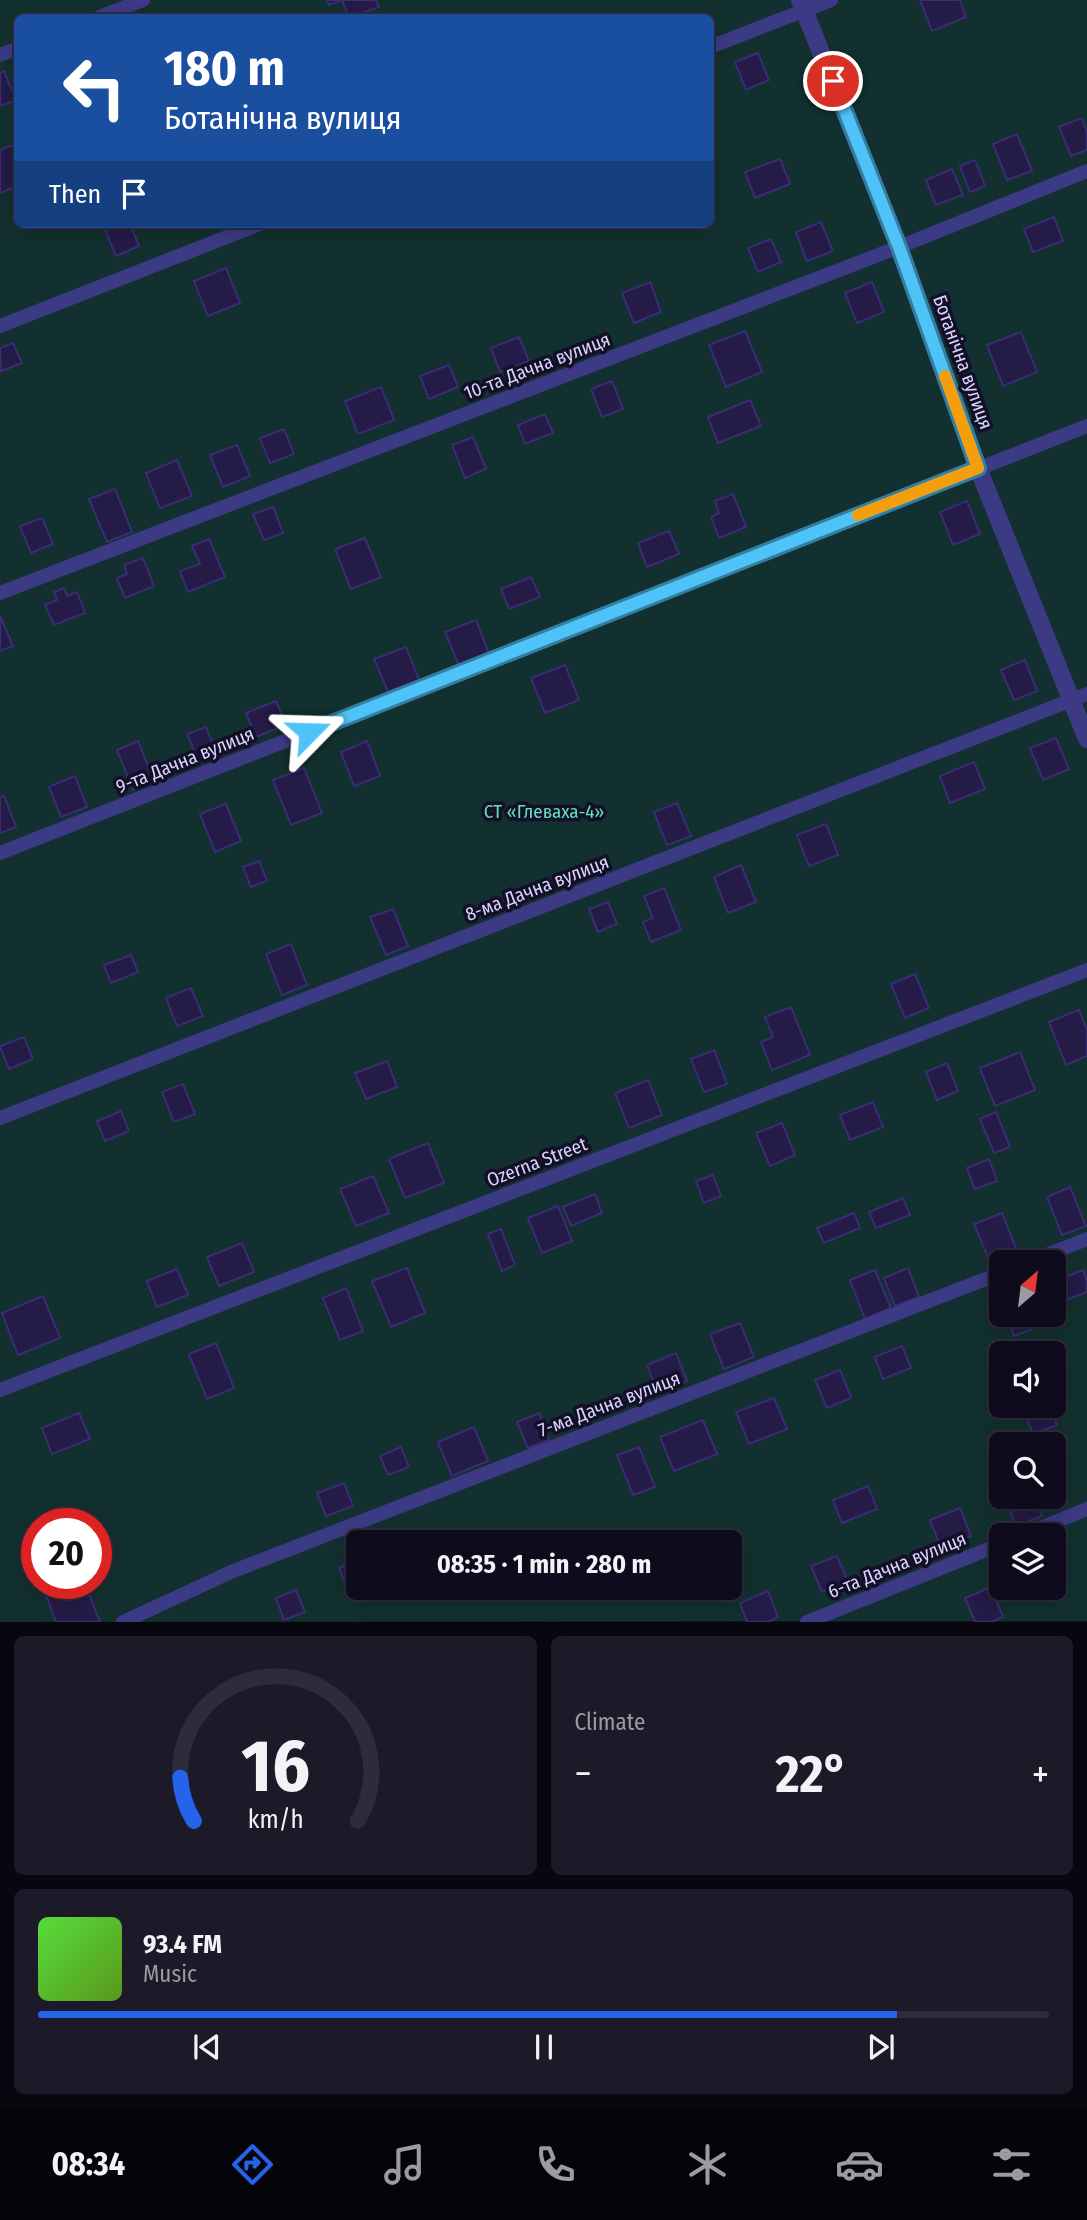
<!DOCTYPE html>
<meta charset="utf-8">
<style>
body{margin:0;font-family:"Fira Sans Condensed",sans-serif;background:#1c1929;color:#f1f3f6;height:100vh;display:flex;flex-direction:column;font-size:26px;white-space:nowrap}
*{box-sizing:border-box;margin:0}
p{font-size:23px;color:#9b9ba3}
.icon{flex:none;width:38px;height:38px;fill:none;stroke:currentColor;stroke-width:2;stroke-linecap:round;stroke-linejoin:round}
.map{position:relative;height:1622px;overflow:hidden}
.sheet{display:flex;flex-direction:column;gap:14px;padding:14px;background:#08060f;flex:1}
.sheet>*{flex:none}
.banner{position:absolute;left:14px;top:14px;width:700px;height:214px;border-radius:10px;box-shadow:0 4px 18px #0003,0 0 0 2px #2e2b3b;background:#1a4fa0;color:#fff;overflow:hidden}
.needle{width:46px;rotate:28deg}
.fabs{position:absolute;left:989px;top:1250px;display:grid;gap:14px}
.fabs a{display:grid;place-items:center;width:77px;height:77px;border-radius:10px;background:#0e0b1c;box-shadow:0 4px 18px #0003,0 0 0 2px #2e2b3b;font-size:35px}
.speed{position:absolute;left:21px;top:1508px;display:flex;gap:14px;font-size:35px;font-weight:700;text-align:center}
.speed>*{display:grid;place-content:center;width:91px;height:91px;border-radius:50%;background:#0e0b1c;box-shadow:0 4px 18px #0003,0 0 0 2px #2e2b3b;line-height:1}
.speed .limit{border:10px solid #d22;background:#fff;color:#111}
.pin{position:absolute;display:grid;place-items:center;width:60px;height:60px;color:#fff;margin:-30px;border:4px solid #fff;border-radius:50%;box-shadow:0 2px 7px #0007}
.me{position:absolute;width:77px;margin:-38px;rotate:68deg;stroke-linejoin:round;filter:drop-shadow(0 0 5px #0008)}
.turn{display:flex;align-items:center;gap:24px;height:147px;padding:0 35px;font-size:32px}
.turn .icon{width:91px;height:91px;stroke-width:2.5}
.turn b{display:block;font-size:49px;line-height:60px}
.then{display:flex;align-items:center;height:66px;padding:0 35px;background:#0003;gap:14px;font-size:26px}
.big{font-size:52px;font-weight:700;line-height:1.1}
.sheet .widget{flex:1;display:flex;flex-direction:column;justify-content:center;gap:10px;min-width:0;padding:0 24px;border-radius:10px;background:#1c1929}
.sheet .dial{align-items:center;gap:0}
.dial svg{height:182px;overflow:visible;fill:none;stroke:#2e2b3b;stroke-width:7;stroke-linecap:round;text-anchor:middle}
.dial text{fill:#f1f3f6;stroke:none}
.song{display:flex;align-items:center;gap:21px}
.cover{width:84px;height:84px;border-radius:10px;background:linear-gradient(135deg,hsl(110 70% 55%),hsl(90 70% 35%))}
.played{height:7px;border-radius:4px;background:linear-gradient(90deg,#2563eb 85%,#2e2b3b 85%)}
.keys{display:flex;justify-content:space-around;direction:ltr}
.heat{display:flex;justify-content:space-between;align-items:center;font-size:38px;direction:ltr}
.sheet .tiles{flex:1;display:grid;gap:14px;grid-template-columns:1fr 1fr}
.widget:last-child{grid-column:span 2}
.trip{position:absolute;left:346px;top:1530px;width:396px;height:70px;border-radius:10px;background:#0e0b1c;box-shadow:0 4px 18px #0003,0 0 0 2px #2e2b3b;font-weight:700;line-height:70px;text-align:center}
.menu{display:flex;height:112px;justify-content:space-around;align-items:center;background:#06040b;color:#9b9ba3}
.menu .icon{width:49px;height:49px}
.menu .selected{color:#2563eb}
.menu b{font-size:32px;color:#f1f3f6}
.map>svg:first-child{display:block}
</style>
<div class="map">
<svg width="1087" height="1622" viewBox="0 0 1087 1622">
<rect width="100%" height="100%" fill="#130f26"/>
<path fill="#12302f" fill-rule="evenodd" d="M 0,0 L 1087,0 L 1087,1621 L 0,1622 ZM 18,18 L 710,18 L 710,224 L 18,224 ZM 1001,1262 L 1054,1262 L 1054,1314 L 1001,1314 ZM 1001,1353 L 1054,1353 L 1054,1405 L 1001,1405 ZM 1001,1444 L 1054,1444 L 1054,1496 L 1001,1496 ZM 37,1524 L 96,1524 L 96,1584 L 37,1584 ZM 1001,1535 L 1054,1535 L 1054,1587 L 1001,1587 ZM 359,1542 L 730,1542 L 730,1587 L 359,1587 Z"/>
<path fill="#241b47" stroke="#3b2d73" stroke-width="2" d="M 327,0 L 376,0 L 379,7 L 349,18 L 342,0 L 329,5 Z
M 920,0 L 960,0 L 966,17 L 932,31 Z
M 758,53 L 769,80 L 746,90 L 735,62 Z
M 4,71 L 16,100 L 0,106 L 0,73 Z
M 1082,118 L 1087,132 L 1087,150 L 1071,156 L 1059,127 Z
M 1017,134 L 1032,171 L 1007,180 L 993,144 Z
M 12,145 L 18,158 L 18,186 L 0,193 L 0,150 Z
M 780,159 L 790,184 L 755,198 L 745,172 Z
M 975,160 L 985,186 L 970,192 L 960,166 Z
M 952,169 L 963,195 L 936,205 L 926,180 Z
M 1054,217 L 1063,241 L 1033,252 L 1024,229 Z
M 821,222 L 833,251 L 807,261 L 796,232 Z
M 107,224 L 130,224 L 139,246 L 116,256 L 103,225 Z
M 771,239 L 781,262 L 758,272 L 748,248 Z
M 226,268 L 240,303 L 208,316 L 194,281 Z
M 650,282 L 661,312 L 634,323 L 622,293 Z
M 872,282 L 884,312 L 857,323 L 845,293 Z
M 745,331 L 762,372 L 726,387 L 709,345 Z
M 1021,332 L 1037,372 L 1003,386 L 987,345 Z
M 519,337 L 529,361 L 500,372 L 491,348 Z
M 13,343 L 22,363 L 1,371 L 0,348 Z
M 449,365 L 458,387 L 429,399 L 420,376 Z
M 612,381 L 623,409 L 602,417 L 591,389 Z
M 381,387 L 394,420 L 358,434 L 345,401 Z
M 750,400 L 761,426 L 718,443 L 708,417 Z
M 545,414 L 553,433 L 525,444 L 518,425 Z
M 284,429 L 294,454 L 270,463 L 260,438 Z
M 473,437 L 486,469 L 465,478 L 452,445 Z
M 237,445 L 250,476 L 223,487 L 210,455 Z
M 177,460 L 192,496 L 160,508 L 146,473 Z
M 115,489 L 132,532 L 107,542 L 89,499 Z
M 733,494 L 746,527 L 719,538 L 711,517 L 719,513 L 715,501 Z
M 967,501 L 980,534 L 953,545 L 940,512 Z
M 273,507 L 283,533 L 264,540 L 253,514 Z
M 42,518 L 53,544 L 31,553 L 20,526 Z
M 669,531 L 679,554 L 647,567 L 638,543 Z
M 365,538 L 381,577 L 351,589 L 335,549 Z
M 209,539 L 225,577 L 188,592 L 180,571 L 200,564 L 192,546 Z
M 143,558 L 154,586 L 125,598 L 117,578 L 127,574 L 124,565 Z
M 531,577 L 540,597 L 509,609 L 501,589 Z
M 64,588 L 67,596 L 77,592 L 85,613 L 54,625 L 45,605 L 57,600 L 54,592 Z
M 0,616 L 13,646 L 0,651 Z
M 476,620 L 489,654 L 459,666 L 445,632 Z
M 406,647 L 419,680 L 388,692 L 374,659 Z
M 1025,660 L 1037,691 L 1014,700 L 1001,670 Z
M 565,665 L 579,700 L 545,713 L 531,678 Z
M 276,701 L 286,725 L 256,737 L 246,713 Z
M 206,727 L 217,755 L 199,762 L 187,734 Z
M 1056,738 L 1069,769 L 1043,780 L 1030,748 Z
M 138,741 L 154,782 L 133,790 L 117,750 Z
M 367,741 L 380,776 L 354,786 L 341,752 Z
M 974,762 L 985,789 L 950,803 L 940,776 Z
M 304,768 L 322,813 L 291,825 L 273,780 Z
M 75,776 L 87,807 L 61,817 L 49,787 Z
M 4,796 L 16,827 L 0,833 L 0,797 Z
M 677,803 L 691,836 L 667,845 L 654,812 Z
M 226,804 L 241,841 L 215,852 L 200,814 Z
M 826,824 L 838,855 L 809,866 L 797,835 Z
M 259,861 L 267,881 L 251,887 L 243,867 Z
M 741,865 L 756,902 L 728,913 L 714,877 Z
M 664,888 L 681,930 L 651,942 L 643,922 L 653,918 L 644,896 Z
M 608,902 L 617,924 L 598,932 L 589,909 Z
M 393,909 L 408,946 L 386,955 L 370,917 Z
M 291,944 L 307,985 L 282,995 L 266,954 Z
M 131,955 L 138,972 L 111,983 L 104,965 Z
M 915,974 L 929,1008 L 905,1018 L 891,984 Z
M 191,988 L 203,1016 L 177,1026 L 166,998 Z
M 791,1007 L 810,1055 L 772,1070 L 761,1042 L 773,1037 L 765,1017 Z
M 1079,1010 L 1087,1030 L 1087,1056 L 1066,1065 L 1049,1022 Z
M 24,1037 L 33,1059 L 9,1069 L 0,1046 Z
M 714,1050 L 727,1084 L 704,1092 L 691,1059 Z
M 1020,1052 L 1035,1090 L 995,1106 L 980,1068 Z
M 387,1061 L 397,1087 L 366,1099 L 355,1073 Z
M 947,1063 L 958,1091 L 937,1100 L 926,1072 Z
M 648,1080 L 662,1115 L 629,1128 L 615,1093 Z
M 183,1084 L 195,1114 L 174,1122 L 162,1092 Z
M 873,1102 L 883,1127 L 850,1140 L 840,1115 Z
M 121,1111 L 129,1131 L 105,1141 L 97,1121 Z
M 996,1112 L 1010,1147 L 994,1153 L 980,1119 Z
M 782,1123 L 795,1155 L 770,1166 L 756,1133 Z
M 428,1143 L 444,1183 L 405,1198 L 389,1159 Z
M 989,1159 L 997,1181 L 975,1189 L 967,1168 Z
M 713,1175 L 721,1196 L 704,1203 L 696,1181 Z
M 373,1176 L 389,1213 L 356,1226 L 340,1189 Z
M 1070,1187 L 1086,1226 L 1062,1235 L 1047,1197 Z
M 595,1194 L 602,1213 L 571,1226 L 563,1207 Z
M 903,1198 L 910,1215 L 876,1228 L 869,1212 Z
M 558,1206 L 572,1241 L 542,1253 L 528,1218 Z
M 854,1213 L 860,1228 L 824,1243 L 817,1228 Z
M 1002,1213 L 1019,1256 L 992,1267 L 974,1224 Z
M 501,1229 L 515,1265 L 502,1271 L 488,1234 Z
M 242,1243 L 254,1272 L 219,1286 L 207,1257 Z
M 407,1268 L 425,1313 L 391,1327 L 372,1281 Z
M 908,1268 L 919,1297 L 895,1306 L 884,1278 Z
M 177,1269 L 188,1295 L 157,1307 L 147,1281 Z
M 875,1270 L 891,1308 L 865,1319 L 850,1280 Z
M 1083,1270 L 1087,1280 L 1087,1292 L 1058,1303 L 1054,1293 L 1054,1281 Z
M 346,1288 L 363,1331 L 340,1340 L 323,1298 Z
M 43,1296 L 60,1338 L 18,1355 L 2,1313 Z
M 1006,1314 L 1037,1314 L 1042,1325 L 1014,1336 Z
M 740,1323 L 754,1357 L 724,1369 L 710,1334 Z
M 216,1343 L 234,1388 L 207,1399 L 189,1354 Z
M 902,1346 L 911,1368 L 883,1379 L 875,1357 Z
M 676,1353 L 687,1381 L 658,1393 L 647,1365 Z
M 840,1370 L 851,1398 L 827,1408 L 815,1380 Z
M 774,1398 L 787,1429 L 749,1444 L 736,1412 Z
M 1051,1409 L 1057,1425 L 1033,1434 L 1027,1418 Z
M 79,1413 L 90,1439 L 52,1454 L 42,1428 Z
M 539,1413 L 549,1440 L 528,1448 L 517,1422 Z
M 703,1420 L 717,1454 L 674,1471 L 660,1437 Z
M 474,1427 L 488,1461 L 452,1476 L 438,1442 Z
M 401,1447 L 409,1467 L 388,1475 L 380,1456 Z
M 639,1447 L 655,1487 L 633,1495 L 617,1455 Z
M 344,1483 L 353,1506 L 326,1516 L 317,1493 Z
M 868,1486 L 877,1509 L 842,1523 L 833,1500 Z
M 1005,1496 L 1034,1496 L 1042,1516 L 1016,1526 Z
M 960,1508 L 971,1536 L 941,1548 L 930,1520 Z
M 1054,1552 L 1067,1581 L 1054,1587 Z
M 837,1556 L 848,1582 L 822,1592 L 811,1566 Z
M 357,1560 L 359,1587 L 368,1587 L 370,1593 L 352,1601 L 339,1568 Z
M 73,1584 L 85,1584 L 100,1622 L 56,1622 L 46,1595 Z
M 991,1587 L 1003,1617 L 992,1622 L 975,1622 L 965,1598 Z
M 296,1590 L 305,1612 L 284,1620 L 276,1598 Z
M 768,1591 L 778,1617 L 768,1622 L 747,1622 L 740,1603 Z"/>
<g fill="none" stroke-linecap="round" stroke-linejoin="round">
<path stroke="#3d3a85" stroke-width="14" d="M 97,18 L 143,0
M 710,47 L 831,0
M 0,55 L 18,48
M 0,326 L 260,224
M 0,593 L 899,247 L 1087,171
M 0,853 L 1087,426
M 0,1118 L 1087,694
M 1029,1262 L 1087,1239
M 0,1390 L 1087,970
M 1023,1535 L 1087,1509
M 123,1622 L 231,1572 L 1001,1273
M 807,1622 L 1001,1544"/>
<path stroke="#3d3a85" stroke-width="18" d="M 800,0 L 899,247 L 978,468 L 1087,739"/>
</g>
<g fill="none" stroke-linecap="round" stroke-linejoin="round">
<g stroke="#337fa1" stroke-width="18">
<path id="route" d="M 309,732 L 978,468 L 899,247 L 833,81"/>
</g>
<use href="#route" stroke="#4fc3f7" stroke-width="12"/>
<path stroke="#f59e0b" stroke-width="12" d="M 858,515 L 978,468 L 945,376"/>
</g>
<g text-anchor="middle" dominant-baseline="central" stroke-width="7" stroke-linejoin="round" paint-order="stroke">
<g font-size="19" fill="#d9d4ff" stroke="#130f26">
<text transform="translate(963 362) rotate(70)">Ботанічна вулиця</text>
<text transform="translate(537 366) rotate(-21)">10-та Дачна вулиця</text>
<text transform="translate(185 760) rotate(-22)">9-та Дачна вулиця</text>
<text transform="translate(537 888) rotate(-21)">8-ма Дачна вулиця</text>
<text transform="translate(537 1162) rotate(-21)">Ozerna Street</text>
<text transform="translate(609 1404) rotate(-21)">7-ма Дачна вулиця</text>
<text transform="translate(897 1565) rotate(-22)">6-та Дачна вулиця</text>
</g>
<g font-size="19" fill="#5fe0c0" stroke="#130f26">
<text x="544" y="811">СТ «Глеваха-4»</text>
</g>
</g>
</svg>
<div class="fabs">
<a><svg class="needle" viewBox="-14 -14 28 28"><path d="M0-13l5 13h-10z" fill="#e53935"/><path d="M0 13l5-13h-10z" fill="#9b9ba3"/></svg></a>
<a><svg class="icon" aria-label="sound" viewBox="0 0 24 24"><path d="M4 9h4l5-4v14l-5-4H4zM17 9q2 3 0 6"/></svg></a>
<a><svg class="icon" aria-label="search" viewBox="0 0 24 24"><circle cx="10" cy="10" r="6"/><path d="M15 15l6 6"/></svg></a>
<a><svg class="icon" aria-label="layers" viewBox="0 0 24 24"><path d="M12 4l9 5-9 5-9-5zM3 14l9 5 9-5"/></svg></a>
</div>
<div class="speed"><div class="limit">20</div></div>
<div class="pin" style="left:833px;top:81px;background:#d93025"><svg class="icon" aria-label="arrive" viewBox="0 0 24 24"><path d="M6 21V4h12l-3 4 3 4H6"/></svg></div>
<svg class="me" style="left:309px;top:732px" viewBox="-20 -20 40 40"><path d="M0-17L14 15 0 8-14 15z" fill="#4fc3f7" stroke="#fff" stroke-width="4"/></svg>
<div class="trip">08:35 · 1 min · 280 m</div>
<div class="banner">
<div class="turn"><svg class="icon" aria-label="left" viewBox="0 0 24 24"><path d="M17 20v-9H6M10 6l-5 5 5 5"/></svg><div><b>180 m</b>Ботанічна вулиця</div></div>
<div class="then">Then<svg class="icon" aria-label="arrive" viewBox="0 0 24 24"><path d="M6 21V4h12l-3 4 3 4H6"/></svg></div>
</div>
</div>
<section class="sheet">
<div class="tiles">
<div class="widget dial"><svg viewBox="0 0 100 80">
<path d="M14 69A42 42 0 1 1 86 69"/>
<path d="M14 69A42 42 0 0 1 8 50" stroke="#2563eb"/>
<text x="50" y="56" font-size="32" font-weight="700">16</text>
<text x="50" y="72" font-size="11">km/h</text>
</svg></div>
<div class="widget"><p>Climate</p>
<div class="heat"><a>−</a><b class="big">22°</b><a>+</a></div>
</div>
<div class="widget">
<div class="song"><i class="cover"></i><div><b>93.4 FM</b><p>Music</p></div></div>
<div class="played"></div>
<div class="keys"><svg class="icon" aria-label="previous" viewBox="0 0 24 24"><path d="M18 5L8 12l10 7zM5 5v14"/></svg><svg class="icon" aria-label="pause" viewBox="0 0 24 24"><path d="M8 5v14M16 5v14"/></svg><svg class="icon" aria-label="next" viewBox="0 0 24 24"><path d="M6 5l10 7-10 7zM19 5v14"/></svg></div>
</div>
</div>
</section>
<nav class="menu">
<b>08:34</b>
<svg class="icon selected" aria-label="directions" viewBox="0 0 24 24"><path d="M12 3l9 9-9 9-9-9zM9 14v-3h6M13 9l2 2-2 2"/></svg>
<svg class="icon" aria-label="music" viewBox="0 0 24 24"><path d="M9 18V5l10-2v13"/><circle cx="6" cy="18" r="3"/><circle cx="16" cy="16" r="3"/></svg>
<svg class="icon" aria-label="phone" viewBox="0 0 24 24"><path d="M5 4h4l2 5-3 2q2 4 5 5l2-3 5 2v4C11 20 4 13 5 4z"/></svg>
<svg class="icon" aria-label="climate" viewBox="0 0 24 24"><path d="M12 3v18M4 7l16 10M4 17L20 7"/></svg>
<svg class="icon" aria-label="car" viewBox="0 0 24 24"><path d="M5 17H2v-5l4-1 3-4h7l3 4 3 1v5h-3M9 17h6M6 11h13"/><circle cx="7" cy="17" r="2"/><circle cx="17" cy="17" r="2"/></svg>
<svg class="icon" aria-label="filters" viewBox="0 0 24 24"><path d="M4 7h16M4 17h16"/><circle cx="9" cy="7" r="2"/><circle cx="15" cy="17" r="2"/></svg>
</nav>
